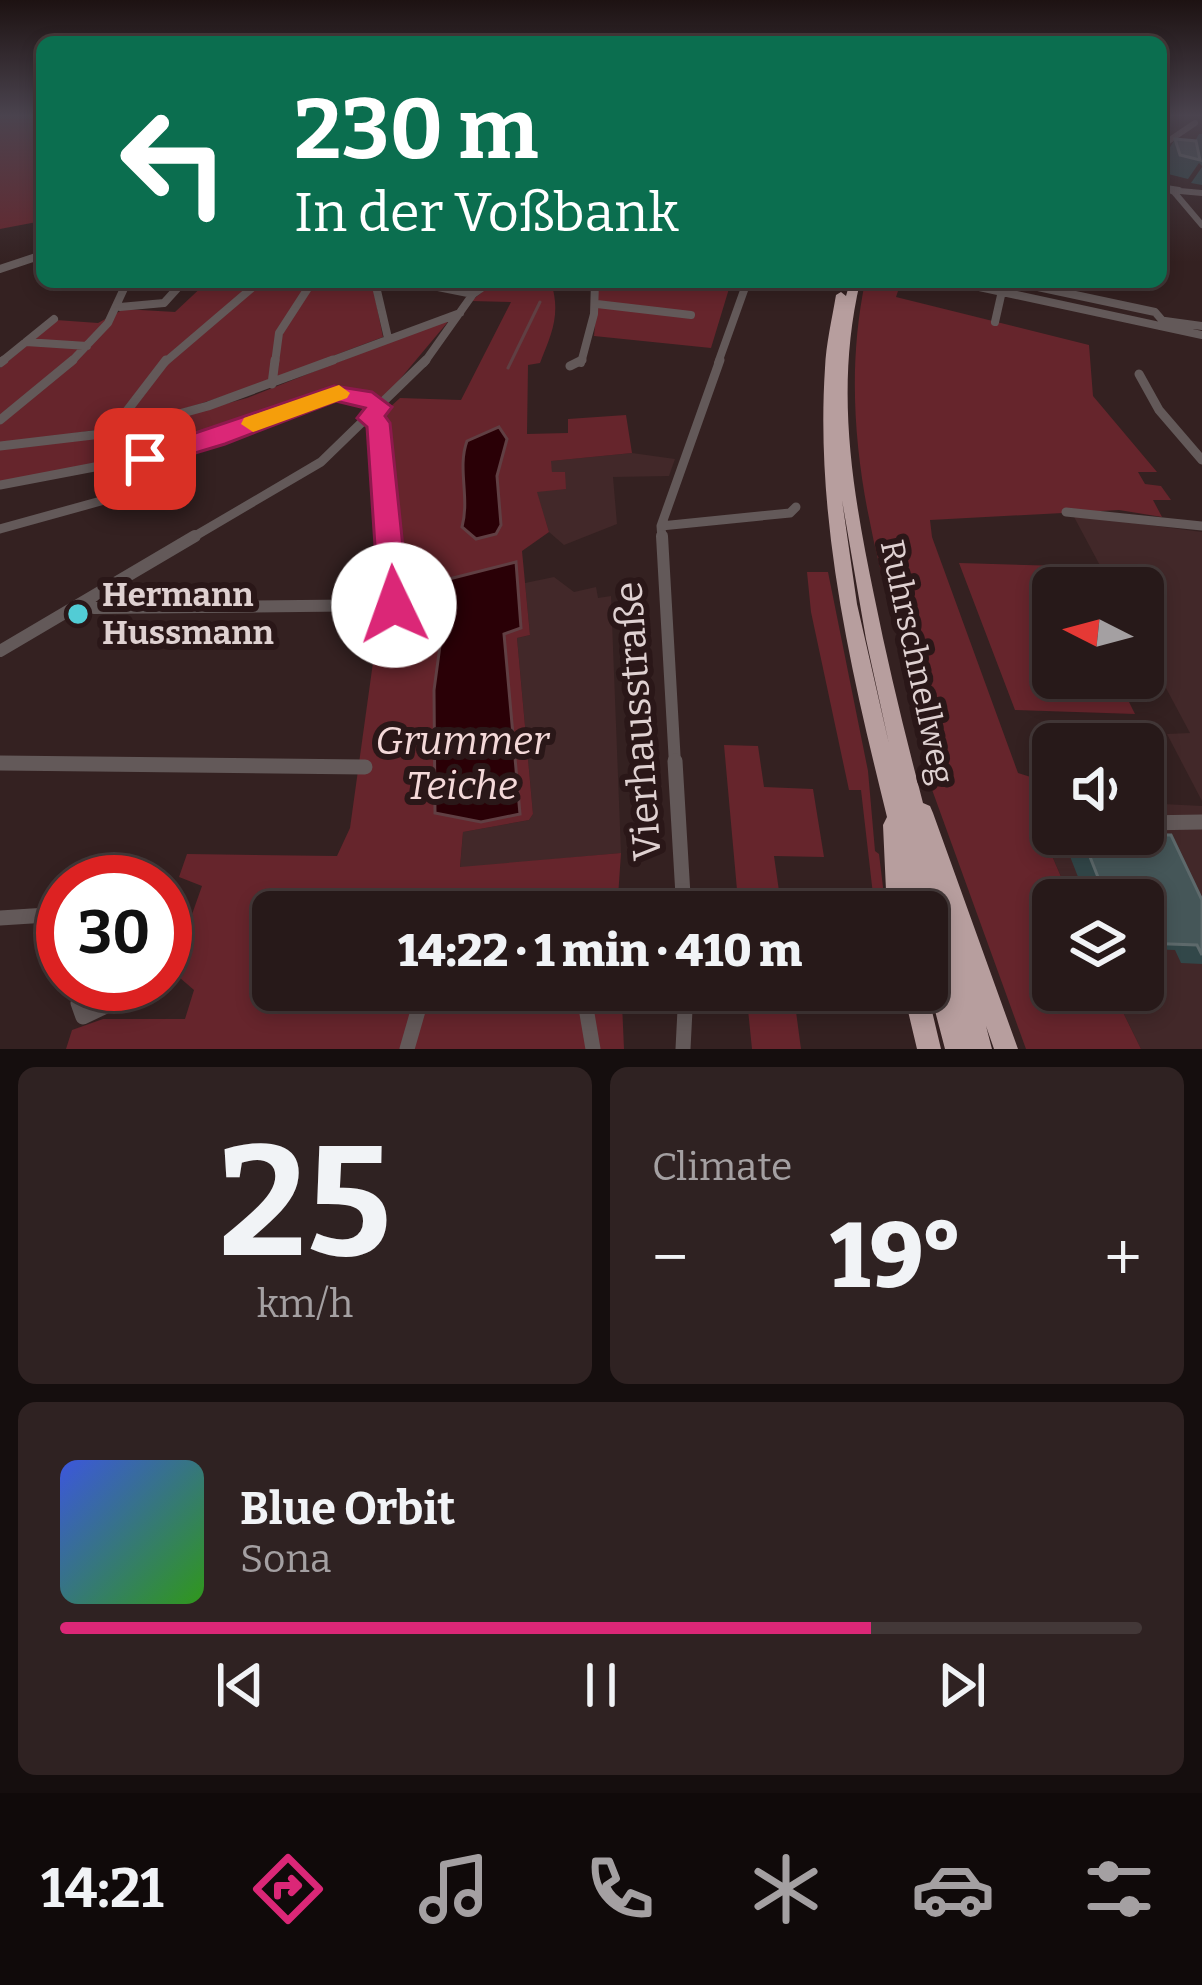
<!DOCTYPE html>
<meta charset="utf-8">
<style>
body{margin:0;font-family:Bitter,serif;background:#2f2222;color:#f1f3f6;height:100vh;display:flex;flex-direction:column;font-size:45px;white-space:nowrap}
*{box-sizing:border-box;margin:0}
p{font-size:39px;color:#a4a0a2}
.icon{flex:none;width:66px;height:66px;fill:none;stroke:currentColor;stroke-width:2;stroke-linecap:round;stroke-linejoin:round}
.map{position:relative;height:1049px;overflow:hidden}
.drawer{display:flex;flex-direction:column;gap:18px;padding:18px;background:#150e0e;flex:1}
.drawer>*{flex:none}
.top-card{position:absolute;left:36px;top:36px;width:1131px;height:252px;border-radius:18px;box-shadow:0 6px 18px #0003,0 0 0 3px #433838;background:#0b6e4f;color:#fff;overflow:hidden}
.needle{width:78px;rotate:276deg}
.controls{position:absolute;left:1032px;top:567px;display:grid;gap:24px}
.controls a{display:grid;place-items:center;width:132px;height:132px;border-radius:18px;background:#271919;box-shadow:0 6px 18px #0003,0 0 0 3px #433838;font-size:60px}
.speed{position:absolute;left:36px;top:855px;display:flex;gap:24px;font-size:60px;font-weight:700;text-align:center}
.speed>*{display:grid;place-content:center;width:156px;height:156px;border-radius:50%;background:#271919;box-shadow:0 6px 18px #0003,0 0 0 3px #433838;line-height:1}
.speed .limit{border:18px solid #d22;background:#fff;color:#111}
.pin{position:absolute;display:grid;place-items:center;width:102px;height:102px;color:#fff;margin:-51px;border-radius:24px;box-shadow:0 6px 18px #0006}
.me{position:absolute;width:132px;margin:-66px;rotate:357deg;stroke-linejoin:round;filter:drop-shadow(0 0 9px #0008)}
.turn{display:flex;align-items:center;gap:42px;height:252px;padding:0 60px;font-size:54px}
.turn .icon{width:156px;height:156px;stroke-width:2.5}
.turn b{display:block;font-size:84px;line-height:102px}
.big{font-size:90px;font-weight:800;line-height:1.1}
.drawer .widget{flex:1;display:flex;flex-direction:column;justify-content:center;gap:18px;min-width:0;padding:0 42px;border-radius:18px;background:#2f2222}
.drawer .dial{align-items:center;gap:0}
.dial b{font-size:156px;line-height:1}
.song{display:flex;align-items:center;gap:36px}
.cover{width:144px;height:144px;border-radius:18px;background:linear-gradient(135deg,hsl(230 70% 55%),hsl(110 70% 35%))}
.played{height:12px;border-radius:6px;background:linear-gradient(90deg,#db2777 75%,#433838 75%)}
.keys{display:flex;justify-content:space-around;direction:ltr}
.heat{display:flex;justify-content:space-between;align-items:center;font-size:66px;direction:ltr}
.drawer .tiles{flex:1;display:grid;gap:18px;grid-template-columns:1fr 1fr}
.widget:last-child{grid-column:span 2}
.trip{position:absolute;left:252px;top:891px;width:696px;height:120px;border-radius:18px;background:#271919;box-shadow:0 6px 18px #0003,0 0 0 3px #433838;font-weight:800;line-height:120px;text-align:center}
.dock{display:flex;height:192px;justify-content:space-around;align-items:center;background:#100a0a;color:#a4a0a2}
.dock .icon{width:84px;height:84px}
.dock .selected{color:#db2777}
.dock b{font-size:54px;color:#f1f3f6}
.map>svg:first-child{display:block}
</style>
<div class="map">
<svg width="1202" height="1049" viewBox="0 0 1202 1049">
<rect width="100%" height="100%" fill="#342121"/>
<path fill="#422829" d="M 632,453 L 675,459 L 669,476 L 613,477 L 617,524 L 564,545 L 549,532 L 536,491 L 566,488 L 552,472 L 550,461 Z
M 1073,515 L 1202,532 L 1202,801 L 1167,734 L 1190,733 L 1143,645 L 1143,588 L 1112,588 Z
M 554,577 L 574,592 L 596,587 L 598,598 L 611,596 L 621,853 L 460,868 L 463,832 L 529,820 L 533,814 L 517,638 L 530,635 L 525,583 Z
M 1032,794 L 1053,796 L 1053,834 L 1143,834 L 1143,803 L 1202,806 L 1202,1049 L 1141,1049 L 1112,990 L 1143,990 L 1143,900 L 1071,900 L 1037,821 Z"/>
<path fill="#66252c" d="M 0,115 L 42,115 L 42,221 L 0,229 Z
M 207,282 L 372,282 L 383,337 C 292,371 198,411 101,429 C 68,435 34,438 0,443 L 0,368 L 56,320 L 98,323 L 124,309 L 175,312 Z
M 495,282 L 551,282 C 561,314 552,333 540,363 L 528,365 L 527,434 L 568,433 L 568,419 L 626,415 L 632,453 L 551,461 L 552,472 L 565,472 L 566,489 L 537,492 L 549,532 L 522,551 L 530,635 L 517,638 L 533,814 L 529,820 L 463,832 L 460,867 L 621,853 L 617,912 L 273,912 L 273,990 L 621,990 L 618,1002 L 622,1003 L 624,1049 L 66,1049 L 72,1030 L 103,1019 L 185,1019 L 194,990 L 172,971 L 202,886 L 179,877 L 187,854 L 337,856 L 350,828 L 380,612 L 399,608 L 384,423 L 377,419 L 400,398 L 461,400 L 511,302 L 471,301 Z
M 599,282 L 731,282 L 711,348 L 594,336 Z
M 865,282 L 901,282 L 896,297 L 1089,345 L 1093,396 L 1157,472 L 1138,472 L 1145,484 L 1161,486 L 1171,500 L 1153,500 L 1162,517 L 1119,510 L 930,520 L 932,537 L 1018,773 L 1053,784 L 1053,796 L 1032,795 L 1037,821 L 1071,900 L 1053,900 L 1053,990 L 1112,990 L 1141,1049 L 1026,1049 L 926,773 L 938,773 C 893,609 830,454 865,282 Z
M 452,317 L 380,403 L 341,388 L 173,449 L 0,482 L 0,449 L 107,436 L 247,398 Z
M 959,563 L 1061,566 L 1071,588 L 1053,588 L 1053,678 L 1117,678 L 1135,714 L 1015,710 Z
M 807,572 L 828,572 L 868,771 L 875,851 L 879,854 L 886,912 L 875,912 L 861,790 L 849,790 L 811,612 Z
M 724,745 L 758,746 L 764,787 L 813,789 L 824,857 L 774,856 L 782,912 L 739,912 Z
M 746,990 L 818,990 L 820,1005 L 795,1004 L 801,1049 L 752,1049 Z"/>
<path fill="#2a0006" stroke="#603f43" stroke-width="3" d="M 499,427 L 507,439 L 497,476 L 501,525 L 496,534 L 476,539 L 462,527 C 470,497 457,468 467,441 Z
M 516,562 L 521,628 L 504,634 L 520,814 L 481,822 L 435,813 L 434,690 L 449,579 Z"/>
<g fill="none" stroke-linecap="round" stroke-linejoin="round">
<path stroke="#603f43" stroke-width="3" d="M 508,368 L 540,302"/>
<path stroke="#635959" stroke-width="6" d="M 1161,146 L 1195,123
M 1166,188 L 1179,190 L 1174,192 Z
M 1180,191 L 1202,193
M 1174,192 L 1202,225"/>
<path stroke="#635959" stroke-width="8" d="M 0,269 L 42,255
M 375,282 L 388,338
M 413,282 L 473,294
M 956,282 L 1202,335
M 1014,282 L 1155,312 L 1168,327
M 597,304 L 691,315
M 120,307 L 164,303 L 183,282
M 1165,321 L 1202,326
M 995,322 L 1002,291
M 26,342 L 87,346
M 0,363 L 54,319
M 70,363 L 108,323 L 127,282
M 164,363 L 259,282
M 275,363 L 279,333 L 312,282
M 325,363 L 460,313
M 424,363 L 473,294 L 490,282
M 581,363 L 594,314 L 595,282
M 718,363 L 747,282"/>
<path stroke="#635959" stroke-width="9" d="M 0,363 L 4,360
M 570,366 L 582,360
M 1139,374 L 1159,410 L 1202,460
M 272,384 L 275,360
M 369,418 L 378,423 L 388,539
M 0,420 L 73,360
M 110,433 L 166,360
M 0,446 L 110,433 L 208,406 L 333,360
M 0,485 L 173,452 L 334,393 L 357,394 L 380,407
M 1066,512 L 1202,526
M 661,526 L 790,513 L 796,507
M 0,529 L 108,499 L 117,466
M 190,539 L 321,462 L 426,360
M 662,539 L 661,526 L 720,360"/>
<path stroke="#635959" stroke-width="12" d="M 662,536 L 675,764
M 87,603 L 94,608 L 394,605 L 388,536
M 0,651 L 195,536
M 0,763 L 65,764"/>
<path stroke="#635959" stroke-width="15" d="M 675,761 L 684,912
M 0,763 L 365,767
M 1041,820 L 1053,820
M 1143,823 L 1202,822
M 391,912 L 401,901 L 418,896
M 0,918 L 63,914
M 93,984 L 78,1003 L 83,1017 L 104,1007 L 108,984
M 583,990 L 593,1049
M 407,1049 L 424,990
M 683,1049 L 686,990"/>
<path fill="#b79e9e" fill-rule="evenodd" d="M 850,282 L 860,282 C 835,390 852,488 874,595 C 888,665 905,734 923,803 L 930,806 L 933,813 L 1018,1049 L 994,1049 L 986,1026 L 992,1049 L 945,1049 L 927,980 L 927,924 L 934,927 L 931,914 L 927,921 L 927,912 L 910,912 L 909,908 L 909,912 L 887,912 L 883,825 L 887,817 C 851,671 815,520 825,368 C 826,344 832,319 836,295 L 841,292 L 846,296 ZM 842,500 L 866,639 L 889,744 L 857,604 Z
M 903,990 L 927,990 L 941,1049 L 917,1049 Z"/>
</g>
<path fill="#324749" d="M 1199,134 L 1202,134 L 1202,166 L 1199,163 L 1188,179 L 1168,174 L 1164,157 L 1175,139 L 1195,141 Z
M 1202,167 L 1202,185 L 1191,183 Z
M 1077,834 L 1140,834 L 1202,900 L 1202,964 L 1181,963 L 1175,950 L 1143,949 L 1143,900 L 1087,900 L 1064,841 Z"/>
<path fill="#455658" stroke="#5d696b" stroke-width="3" d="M 1175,139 L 1196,141 L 1200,160 L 1180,155 Z
M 1081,834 L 1171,835 L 1202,900 L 1202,955 L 1197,945 L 1143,943 L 1143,900 L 1107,900 Z"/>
<linearGradient id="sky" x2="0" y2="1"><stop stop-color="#1d1212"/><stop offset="0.44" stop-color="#4a434e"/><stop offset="1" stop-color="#4a434e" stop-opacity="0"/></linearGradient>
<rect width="1202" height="262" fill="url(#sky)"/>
<path fill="#db2777" stroke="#8e194d" stroke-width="3" d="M 334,386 L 372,392 L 392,407 L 385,416 L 390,423 L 409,605 L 405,614 L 394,618 L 384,614 L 379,605 L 367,427 L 357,418 L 365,408 L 336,401 L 225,444 L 145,468 L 132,459 L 136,453 Z"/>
<path fill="#f59e0b" d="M 339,385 L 350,393 L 347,398 L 253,432 L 241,424 L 244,418 Z"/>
<circle fill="#52ccd5" stroke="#2a1718" stroke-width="4.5" cx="78" cy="614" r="12"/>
<g text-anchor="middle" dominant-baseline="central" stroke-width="12" stroke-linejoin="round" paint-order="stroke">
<g font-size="33" font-weight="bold" fill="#dfd1d1" stroke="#2a1718" text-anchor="start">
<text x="102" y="595">Hermann<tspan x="102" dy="38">Hussmann</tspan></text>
</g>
<g font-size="33" fill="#dfd1d1" stroke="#2a1718">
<text transform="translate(917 662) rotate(78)">Ruhrschnellweg</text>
</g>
<g font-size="39" fill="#dfd1d1" stroke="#2a1718">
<text transform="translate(638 721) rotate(-94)">Vierhausstraße</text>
</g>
<g font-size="39" font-style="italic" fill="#f4d9d9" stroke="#2a1718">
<text x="462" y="741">Grummer<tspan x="462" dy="45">Teiche</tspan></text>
</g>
</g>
</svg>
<div class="controls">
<a><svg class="needle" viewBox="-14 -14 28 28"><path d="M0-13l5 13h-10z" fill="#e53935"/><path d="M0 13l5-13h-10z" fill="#a4a0a2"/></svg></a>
<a><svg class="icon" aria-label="sound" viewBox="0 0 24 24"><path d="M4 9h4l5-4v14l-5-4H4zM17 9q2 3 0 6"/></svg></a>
<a><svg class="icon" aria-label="layers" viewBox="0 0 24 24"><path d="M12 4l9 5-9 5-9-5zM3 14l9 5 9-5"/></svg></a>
</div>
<div class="speed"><div class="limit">30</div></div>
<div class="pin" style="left:145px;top:459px;background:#d93025"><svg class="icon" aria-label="arrive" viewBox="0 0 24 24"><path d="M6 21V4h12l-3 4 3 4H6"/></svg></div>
<svg class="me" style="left:394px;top:605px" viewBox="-20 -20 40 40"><circle r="19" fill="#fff"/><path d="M0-13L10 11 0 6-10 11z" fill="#db2777"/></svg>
<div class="trip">14:22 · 1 min · 410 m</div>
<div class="top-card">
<div class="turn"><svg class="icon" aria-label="left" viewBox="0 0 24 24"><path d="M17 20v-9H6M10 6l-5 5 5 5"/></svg><div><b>230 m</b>In der Voßbank</div></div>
</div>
</div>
<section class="drawer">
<div class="tiles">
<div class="widget dial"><b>25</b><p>km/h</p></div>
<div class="widget"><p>Climate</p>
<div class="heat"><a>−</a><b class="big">19°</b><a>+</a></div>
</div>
<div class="widget">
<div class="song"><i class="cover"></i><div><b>Blue Orbit</b><p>Sona</p></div></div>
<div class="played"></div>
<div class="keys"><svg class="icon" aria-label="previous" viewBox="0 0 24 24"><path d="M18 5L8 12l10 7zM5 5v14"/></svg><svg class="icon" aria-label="pause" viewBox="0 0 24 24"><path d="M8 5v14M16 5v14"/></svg><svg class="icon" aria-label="next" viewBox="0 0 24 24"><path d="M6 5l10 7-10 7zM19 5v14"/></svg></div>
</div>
</div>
</section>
<nav class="dock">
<b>14:21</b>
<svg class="icon selected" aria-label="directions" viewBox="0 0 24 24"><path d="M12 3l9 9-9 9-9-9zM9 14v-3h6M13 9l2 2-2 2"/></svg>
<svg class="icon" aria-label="music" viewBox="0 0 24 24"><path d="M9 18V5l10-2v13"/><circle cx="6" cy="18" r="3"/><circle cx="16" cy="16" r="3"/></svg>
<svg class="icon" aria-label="phone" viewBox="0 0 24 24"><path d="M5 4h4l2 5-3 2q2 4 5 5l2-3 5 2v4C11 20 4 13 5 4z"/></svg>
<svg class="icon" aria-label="climate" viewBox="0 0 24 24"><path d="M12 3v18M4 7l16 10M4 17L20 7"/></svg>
<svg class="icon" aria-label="car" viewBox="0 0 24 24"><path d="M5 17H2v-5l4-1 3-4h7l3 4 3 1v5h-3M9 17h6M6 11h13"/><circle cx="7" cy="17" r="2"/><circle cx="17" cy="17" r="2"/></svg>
<svg class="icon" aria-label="filters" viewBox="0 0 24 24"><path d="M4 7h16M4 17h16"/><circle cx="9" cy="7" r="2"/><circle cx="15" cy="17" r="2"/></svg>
</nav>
